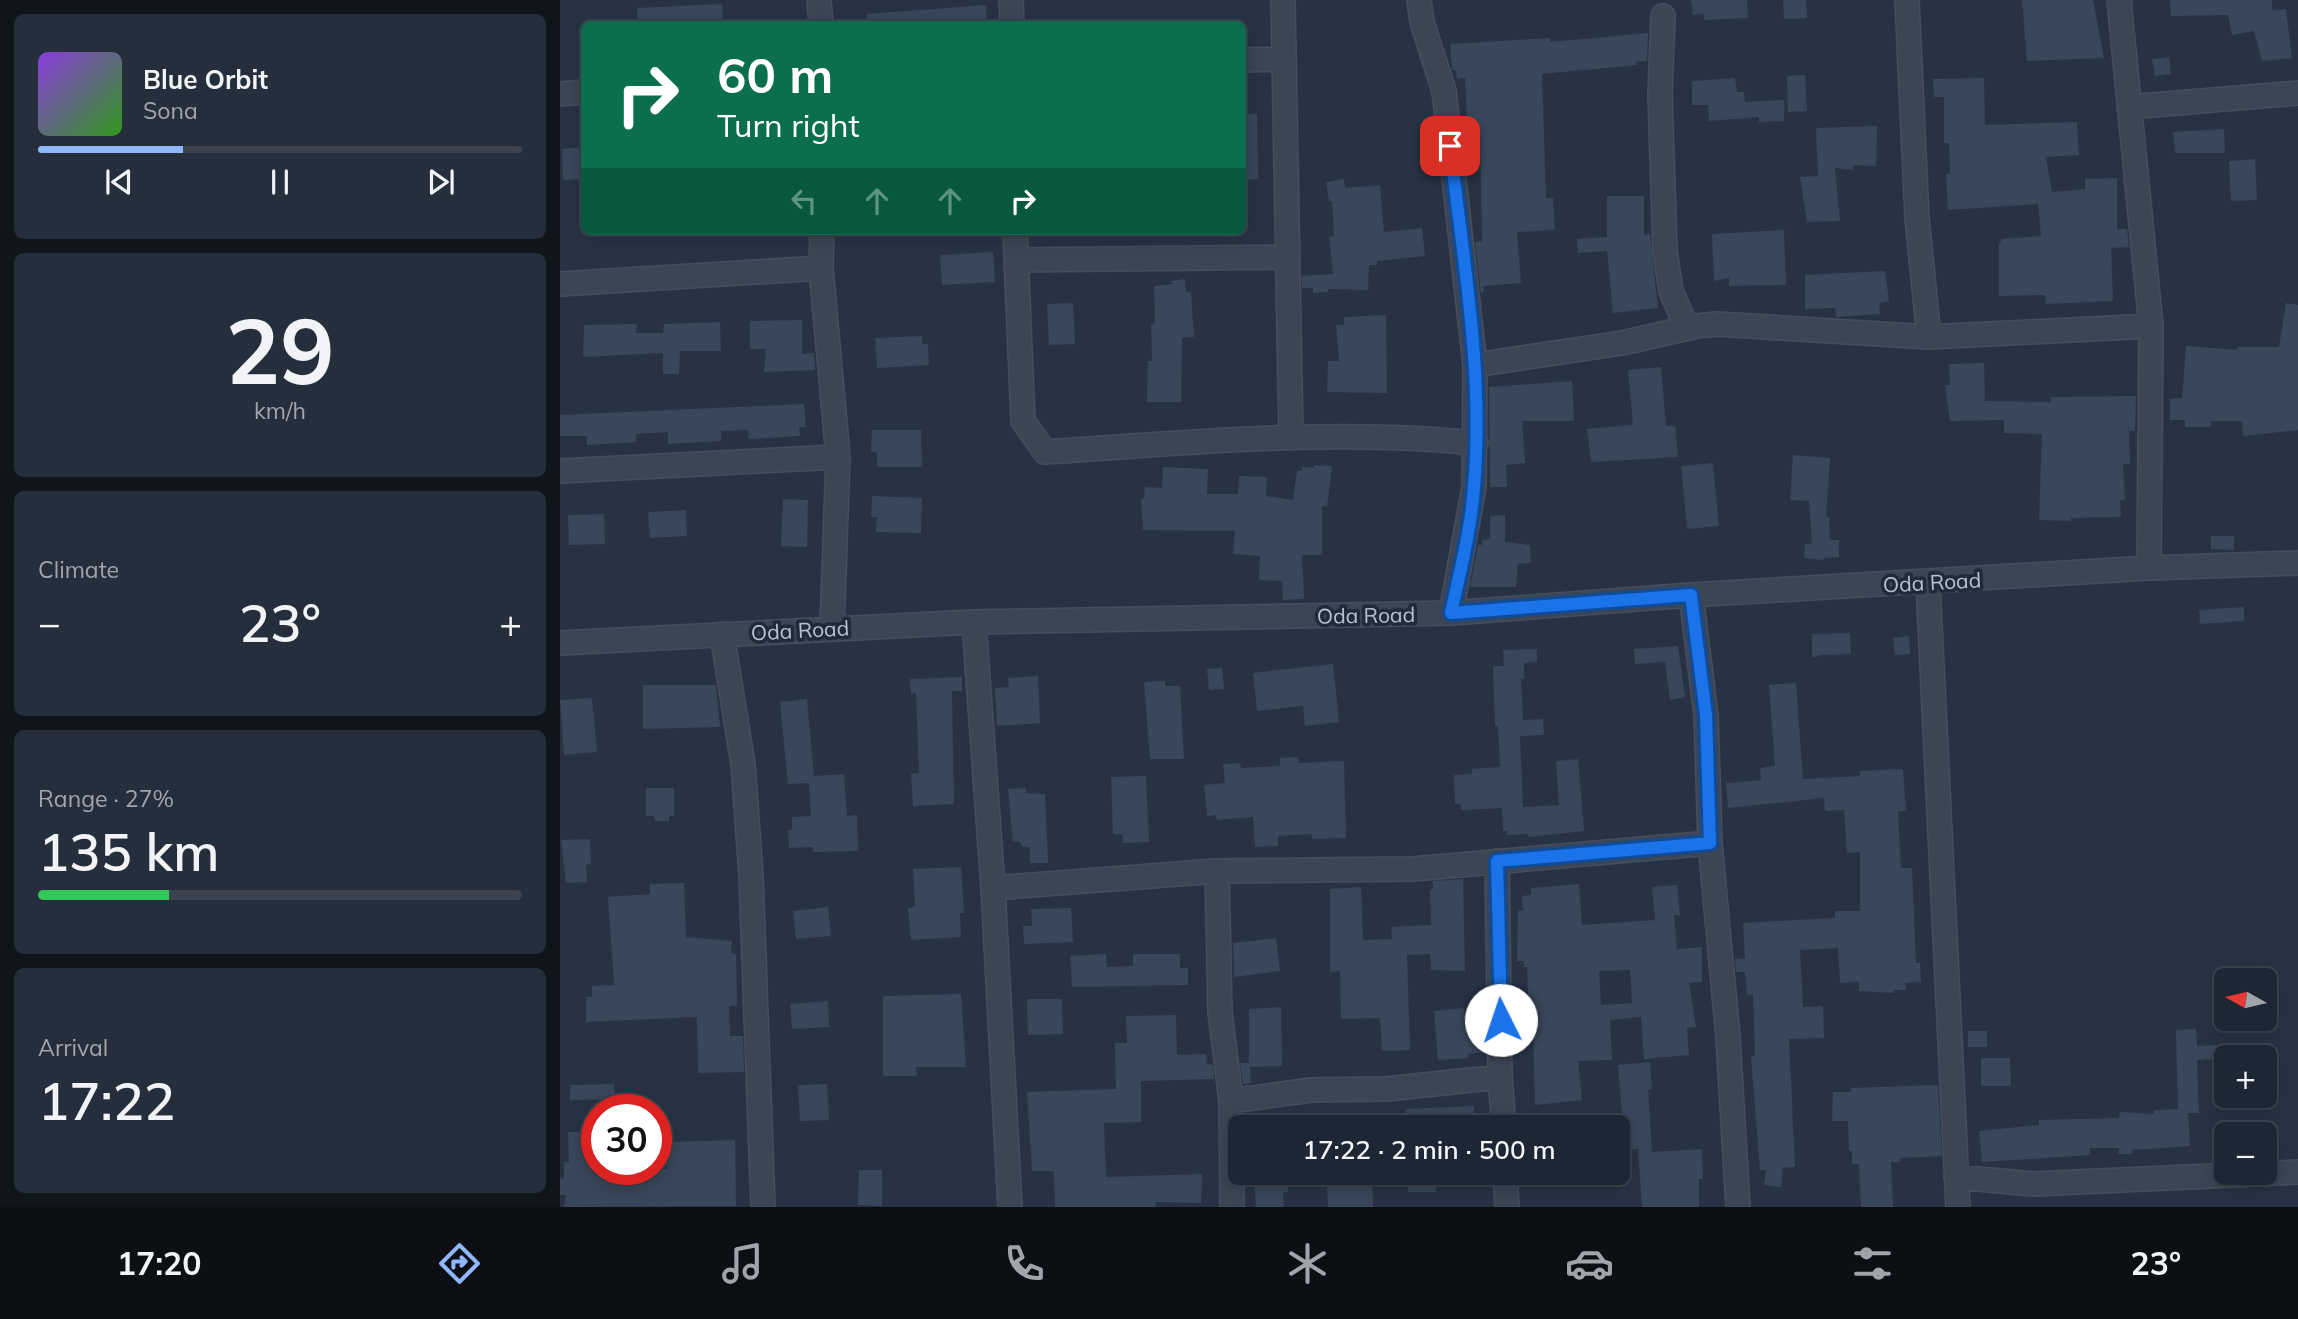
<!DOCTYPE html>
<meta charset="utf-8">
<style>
body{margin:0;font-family:Mulish,sans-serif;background:#252e3b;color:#f1f3f6;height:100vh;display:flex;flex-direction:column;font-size:26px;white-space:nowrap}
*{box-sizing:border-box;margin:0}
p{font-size:23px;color:#a0a5ac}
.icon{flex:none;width:38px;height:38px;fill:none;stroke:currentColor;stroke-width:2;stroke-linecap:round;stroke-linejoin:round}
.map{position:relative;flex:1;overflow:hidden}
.panel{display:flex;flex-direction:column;gap:14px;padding:14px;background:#10151c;width:560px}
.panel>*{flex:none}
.hud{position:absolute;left:21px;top:21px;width:665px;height:214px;border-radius:10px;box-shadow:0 4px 18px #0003,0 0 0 2px #3b434e;background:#0b6e4f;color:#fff;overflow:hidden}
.needle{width:46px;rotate:278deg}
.tools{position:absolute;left:1654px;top:968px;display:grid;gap:14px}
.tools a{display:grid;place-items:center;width:63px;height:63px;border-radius:10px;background:#1d2633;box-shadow:0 4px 18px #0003,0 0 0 2px #3b434e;font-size:35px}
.speed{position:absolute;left:21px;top:1094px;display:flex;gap:14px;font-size:35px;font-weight:700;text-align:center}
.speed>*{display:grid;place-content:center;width:91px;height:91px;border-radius:50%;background:#1d2633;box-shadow:0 4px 18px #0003,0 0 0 2px #3b434e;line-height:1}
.speed .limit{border:10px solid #d22;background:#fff;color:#111}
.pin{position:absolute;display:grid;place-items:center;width:60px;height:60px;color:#fff;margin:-30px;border-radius:14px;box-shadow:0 4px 10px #0006}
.me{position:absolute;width:77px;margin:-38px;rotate:356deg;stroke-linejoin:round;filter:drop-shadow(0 0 5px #0008)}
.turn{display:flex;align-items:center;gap:24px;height:147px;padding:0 21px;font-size:32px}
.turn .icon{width:91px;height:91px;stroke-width:2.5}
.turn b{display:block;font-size:49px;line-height:60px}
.lanes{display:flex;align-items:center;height:66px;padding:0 21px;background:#0003;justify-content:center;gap:35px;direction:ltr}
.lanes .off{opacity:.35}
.big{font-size:52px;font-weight:600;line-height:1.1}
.panel .tile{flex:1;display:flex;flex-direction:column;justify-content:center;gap:10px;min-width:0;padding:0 24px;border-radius:10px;background:#252e3b}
.panel .dial{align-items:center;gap:0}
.dial b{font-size:91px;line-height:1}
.song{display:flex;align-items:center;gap:21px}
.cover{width:84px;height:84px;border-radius:10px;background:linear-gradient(135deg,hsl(270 70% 55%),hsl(110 70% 35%))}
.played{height:7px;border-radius:4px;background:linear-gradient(90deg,#91b7fb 30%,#3b434e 30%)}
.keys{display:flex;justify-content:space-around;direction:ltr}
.heat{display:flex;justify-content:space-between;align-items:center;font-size:38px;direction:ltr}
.charge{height:10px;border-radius:5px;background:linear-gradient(90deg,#34c759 27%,#3b434e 0)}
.trip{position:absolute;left:668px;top:1115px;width:402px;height:70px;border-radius:10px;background:#1d2633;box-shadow:0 4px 18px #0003,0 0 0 2px #3b434e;font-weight:600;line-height:70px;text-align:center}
.tabs{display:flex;height:112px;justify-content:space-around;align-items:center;background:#0c0f14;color:#a0a5ac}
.tabs .icon{width:49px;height:49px}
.tabs .on{color:#91b7fb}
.tabs b{font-size:32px;color:#f1f3f6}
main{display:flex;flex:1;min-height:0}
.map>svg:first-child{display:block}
</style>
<main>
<section class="panel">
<div class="tile">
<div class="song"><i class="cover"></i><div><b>Blue Orbit</b><p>Sona</p></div></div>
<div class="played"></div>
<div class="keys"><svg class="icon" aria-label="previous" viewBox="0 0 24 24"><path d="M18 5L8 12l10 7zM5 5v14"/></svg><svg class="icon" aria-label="pause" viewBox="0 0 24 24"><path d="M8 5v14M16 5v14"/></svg><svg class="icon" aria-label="next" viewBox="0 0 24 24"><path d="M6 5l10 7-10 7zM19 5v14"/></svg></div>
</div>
<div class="tile dial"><b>29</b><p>km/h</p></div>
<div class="tile"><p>Climate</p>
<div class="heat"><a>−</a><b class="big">23°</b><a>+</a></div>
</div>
<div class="tile"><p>Range · 27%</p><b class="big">135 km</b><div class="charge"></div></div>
<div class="tile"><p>Arrival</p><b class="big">17:22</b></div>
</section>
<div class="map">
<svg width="1738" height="1207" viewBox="0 0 1738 1207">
<rect width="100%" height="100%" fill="#273344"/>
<path fill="#39475b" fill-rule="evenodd" d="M 1131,0 L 1187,0 L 1188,18 L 1144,20 L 1144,14 L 1133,15 Z
M 1223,0 L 1246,0 L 1247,18 L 1224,19 Z
M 1462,0 L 1533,0 L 1544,58 L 1467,61 Z
M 1610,0 L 1712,0 L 1712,10 L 1726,9 L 1732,58 L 1702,61 L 1694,31 L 1672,35 L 1668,15 L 1611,16 Z
M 162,4 L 163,24 L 78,24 L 77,8 Z
M 426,5 L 427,24 L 307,24 L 307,14 Z
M 1088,33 L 1087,61 L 1076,62 L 1077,65 L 982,74 L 986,198 L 993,198 L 995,230 L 957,232 L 961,283 L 923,286 L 924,292 L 921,293 L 915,242 L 922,241 L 920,139 L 908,140 L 905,78 L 897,79 L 896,70 L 892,70 L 890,44 L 990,38 L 990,42 Z
M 1609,57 L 1611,74 L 1595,76 L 1592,59 Z
M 1245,75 L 1247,111 L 1228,112 L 1227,76 Z
M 1175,78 L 1177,92 L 1184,92 L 1185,102 L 1224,100 L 1224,121 L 1199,122 L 1199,117 L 1149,121 L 1148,105 L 1132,105 L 1132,81 Z
M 1424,78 L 1425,125 L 1517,122 L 1519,155 L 1486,157 L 1492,192 L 1525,189 L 1525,179 L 1557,178 L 1557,229 L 1567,229 L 1569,247 L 1551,248 L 1553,301 L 1486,304 L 1485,295 L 1439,296 L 1439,244 L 1442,239 L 1481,236 L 1478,204 L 1388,210 L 1386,174 L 1390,174 L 1389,143 L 1384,143 L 1384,97 L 1374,97 L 1373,79 Z
M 697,114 L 698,179 L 682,180 L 682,115 Z
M 1317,126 L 1316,166 L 1293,165 L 1293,170 L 1275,168 L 1280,221 L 1247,222 L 1240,177 L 1258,176 L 1256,128 Z
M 1664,129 L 1665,153 L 1615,153 L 1613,132 Z
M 24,147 L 24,179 L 3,180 L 2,149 Z
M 1695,159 L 1697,200 L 1671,201 L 1669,161 Z
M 784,179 L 785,188 L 820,185 L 824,232 L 862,228 L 865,256 L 817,261 L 817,265 L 809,265 L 808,290 L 768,289 L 768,292 L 753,293 L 753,288 L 742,288 L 742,276 L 773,274 L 769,237 L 774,236 L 772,201 L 769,201 L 766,182 Z
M 1047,196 L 1084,196 L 1084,235 L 1090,234 L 1098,308 L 1053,313 L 1047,251 L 1018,253 L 1017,239 L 1047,237 Z
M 1224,230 L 1226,285 L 1169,286 L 1169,278 L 1154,281 L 1152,234 Z
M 433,252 L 435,282 L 382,285 L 380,255 Z
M 1325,271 L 1329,301 L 1319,303 L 1320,314 L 1276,317 L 1275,308 L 1245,309 L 1245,275 Z
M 625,279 L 626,292 L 631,292 L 634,337 L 622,338 L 621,402 L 587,402 L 588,361 L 592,361 L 591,325 L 594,324 L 595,312 L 594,286 L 612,284 L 611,281 Z
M 513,303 L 515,344 L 489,345 L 487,304 Z
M 1726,303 L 1738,305 L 1738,430 L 1683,436 L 1682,421 L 1651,421 L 1651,427 L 1625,427 L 1625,420 L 1610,420 L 1610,399 L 1622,398 L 1626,346 L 1677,350 L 1678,347 L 1719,347 Z
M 826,315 L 827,393 L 767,392 L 768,361 L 779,361 L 776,325 L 784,325 L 784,317 Z
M 242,320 L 242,354 L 254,353 L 255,370 L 204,372 L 206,349 L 190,349 L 190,321 Z
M 160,322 L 161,351 L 120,351 L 119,374 L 103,374 L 103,353 L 23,357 L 24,325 L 77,324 L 76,333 L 103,333 L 104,324 Z
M 362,336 L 362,344 L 368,344 L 369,365 L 317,368 L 315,338 Z
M 1424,363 L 1425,401 L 1491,402 L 1491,397 L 1576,396 L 1575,431 L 1569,431 L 1570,464 L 1563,464 L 1565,500 L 1560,500 L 1561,517 L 1511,518 L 1511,521 L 1479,520 L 1482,434 L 1444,433 L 1444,420 L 1390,421 L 1385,385 L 1390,385 L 1389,364 Z
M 1101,367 L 1106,426 L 1115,426 L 1118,457 L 1031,462 L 1027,429 L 1073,425 L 1068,370 Z
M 1012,381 L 1014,421 L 962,421 L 965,463 L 946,465 L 947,487 L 930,487 L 929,387 Z
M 244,404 L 246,427 L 239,427 L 240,436 L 189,439 L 188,430 L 161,431 L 161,441 L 108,444 L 108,432 L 76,434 L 76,442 L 27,445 L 27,436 L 0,436 L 0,415 Z
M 312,430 L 361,430 L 362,467 L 317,467 L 317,452 L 311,452 Z
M 1233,455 L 1270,458 L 1266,517 L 1269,517 L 1270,540 L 1279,540 L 1279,557 L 1264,558 L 1264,560 L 1244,558 L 1245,544 L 1252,544 L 1249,501 L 1230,500 Z
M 1153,463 L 1159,526 L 1127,529 L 1121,466 Z
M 754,465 L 772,466 L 767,507 L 762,506 L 762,555 L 742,555 L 744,599 L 723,600 L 722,581 L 699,580 L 700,556 L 673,554 L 675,531 L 583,530 L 581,499 L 584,498 L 585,487 L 602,488 L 603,467 L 648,469 L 647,494 L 678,494 L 679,476 L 707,477 L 706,496 L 733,500 L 737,471 L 742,471 L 742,467 L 754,468 Z
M 312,496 L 362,498 L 361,533 L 316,532 L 317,517 L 311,517 Z
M 223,499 L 248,500 L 247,547 L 221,546 Z
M 126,510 L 127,536 L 90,538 L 88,512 Z
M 44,514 L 45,544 L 9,545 L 8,515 Z
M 945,515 L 945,542 L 970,545 L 971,563 L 958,564 L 956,587 L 910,587 L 918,545 L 922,545 L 922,540 L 930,539 L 930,516 Z
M 1651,536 L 1674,536 L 1674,550 L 1651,549 Z
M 1684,607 L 1684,621 L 1640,624 L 1639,610 Z
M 1290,633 L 1291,654 L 1260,655 L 1252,658 L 1252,634 Z
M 1349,636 L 1350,654 L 1335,655 L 1333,638 Z
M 1118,646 L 1125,697 L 1110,700 L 1105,662 L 1075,664 L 1074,649 Z
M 977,649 L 977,662 L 964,663 L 964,679 L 961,679 L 963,720 L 983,719 L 984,735 L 960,736 L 963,807 L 999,805 L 996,761 L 1018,759 L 1024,831 L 968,837 L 968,834 L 947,835 L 947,831 L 943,831 L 942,808 L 901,810 L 901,804 L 895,804 L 894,775 L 912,774 L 912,769 L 940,767 L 938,726 L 935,726 L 933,666 L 944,666 L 943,650 Z
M 773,664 L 779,722 L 745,726 L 743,706 L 697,711 L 693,673 Z
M 662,668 L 664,689 L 649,690 L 647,669 Z
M 478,676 L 480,723 L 437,726 L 435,688 L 449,687 L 448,678 Z
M 402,677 L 402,691 L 392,691 L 394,804 L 353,806 L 351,774 L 359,773 L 356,693 L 351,694 L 350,679 Z
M 605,681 L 605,686 L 620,686 L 624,759 L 590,759 L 584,682 Z
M 1236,683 L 1243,779 L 1300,776 L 1300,771 L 1343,769 L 1346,811 L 1338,811 L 1341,868 L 1352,868 L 1356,963 L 1360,963 L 1361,982 L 1345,983 L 1346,990 L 1333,990 L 1334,993 L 1299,991 L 1299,982 L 1280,983 L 1278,948 L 1240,950 L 1243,1007 L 1263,1006 L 1264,1038 L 1229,1039 L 1235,1167 L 1223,1168 L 1221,1187 L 1204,1185 L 1206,1170 L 1200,1170 L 1191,1057 L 1195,1056 L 1193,994 L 1187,995 L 1185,972 L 1176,972 L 1175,959 L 1185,958 L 1183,923 L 1275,918 L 1275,911 L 1300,911 L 1300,852 L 1287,853 L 1284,810 L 1265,811 L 1264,798 L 1168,808 L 1166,783 L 1201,780 L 1200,768 L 1215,766 L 1209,685 Z
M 83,685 L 156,685 L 160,727 L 83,729 Z
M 32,698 L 37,752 L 4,755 L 0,700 Z
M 247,699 L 254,776 L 284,774 L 287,816 L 297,815 L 298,851 L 253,852 L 253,847 L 229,848 L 228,830 L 232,830 L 232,817 L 251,816 L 249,783 L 228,784 L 220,702 Z
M 738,757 L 738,763 L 784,761 L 786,838 L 752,839 L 752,834 L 718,836 L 718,846 L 695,847 L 693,817 L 657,820 L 656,815 L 647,816 L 644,785 L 665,783 L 663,764 L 680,763 L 681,768 L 720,766 L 720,758 Z
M 586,776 L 589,842 L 563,843 L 562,834 L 553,834 L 551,777 Z
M 86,788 L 114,788 L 114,816 L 109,816 L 109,821 L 95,821 L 94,816 L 86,816 Z
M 466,788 L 466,793 L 485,794 L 488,863 L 470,863 L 470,847 L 463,847 L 459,841 L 453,842 L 448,789 Z
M 30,839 L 31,864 L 26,865 L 27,882 L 6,883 L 1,840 Z
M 401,867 L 404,913 L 400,913 L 401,937 L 351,940 L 348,908 L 355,907 L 353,869 Z
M 903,879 L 905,971 L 871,970 L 870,954 L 847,955 L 850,1050 L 822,1051 L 820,1018 L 781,1019 L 780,971 L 770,972 L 770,889 L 801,887 L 803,940 L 832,939 L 831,927 L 871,925 L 870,890 L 873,889 L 873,881 Z
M 124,883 L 126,937 L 172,941 L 171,953 L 176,954 L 177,1006 L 169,1006 L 170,1036 L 183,1036 L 184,1072 L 138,1073 L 137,1017 L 26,1022 L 26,997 L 32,997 L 32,986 L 54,985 L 48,897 L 90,894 L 90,884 Z
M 1019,884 L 1022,925 L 1095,920 L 1092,887 L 1117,885 L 1120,915 L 1114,915 L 1117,949 L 1142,947 L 1142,982 L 1129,983 L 1136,1027 L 1127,1028 L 1129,1055 L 1084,1059 L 1081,1017 L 1050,1020 L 1052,1060 L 1018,1061 L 1022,1100 L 975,1105 L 973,1023 L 959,1024 L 958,994 L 968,994 L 967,967 L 964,967 L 964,961 L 957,961 L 958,911 L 963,910 L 962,896 L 971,895 L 971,888 ZM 1070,970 L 1072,1003 L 1041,1005 L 1039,971 Z
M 268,907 L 271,936 L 236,939 L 233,911 Z
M 511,908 L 513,942 L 464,944 L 463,926 L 472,926 L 471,909 Z
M 716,938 L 720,971 L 674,977 L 673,943 Z
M 546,954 L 547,967 L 573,966 L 573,954 L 620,954 L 620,968 L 628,968 L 628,985 L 512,987 L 510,956 Z
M 401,994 L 406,1067 L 356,1067 L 357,1076 L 323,1076 L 323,996 Z
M 467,999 L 502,999 L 503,1034 L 468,1035 Z
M 268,1001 L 269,1027 L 232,1029 L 230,1004 Z
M 721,1007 L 722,1066 L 690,1067 L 691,1083 L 683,1084 L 680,1063 L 689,1063 L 689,1009 Z
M 904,1008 L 905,1016 L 925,1014 L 926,1052 L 908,1054 L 908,1058 L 878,1060 L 874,1011 Z
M 616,1015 L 617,1055 L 646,1054 L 647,1064 L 653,1065 L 654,1079 L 581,1081 L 581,1122 L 544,1123 L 546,1177 L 642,1174 L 641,1203 L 595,1202 L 596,1207 L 495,1207 L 494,1171 L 472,1171 L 467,1092 L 556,1089 L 555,1043 L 567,1043 L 566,1016 Z
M 1636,1029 L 1637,1046 L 1660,1045 L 1661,1059 L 1637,1060 L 1639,1113 L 1628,1113 L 1630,1146 L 1572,1150 L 1572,1154 L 1558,1154 L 1559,1148 L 1530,1148 L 1530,1155 L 1422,1162 L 1419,1131 L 1479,1125 L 1479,1120 L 1559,1118 L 1560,1112 L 1594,1114 L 1594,1110 L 1618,1109 L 1616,1030 Z
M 1408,1031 L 1427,1031 L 1427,1047 L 1408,1047 Z
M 1421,1058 L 1450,1058 L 1451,1086 L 1421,1086 Z
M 1090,1062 L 1092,1089 L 1088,1090 L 1092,1152 L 1142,1149 L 1143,1179 L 1139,1179 L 1139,1207 L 1082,1207 L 1078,1149 L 1061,1150 L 1059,1115 L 1062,1114 L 1058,1065 Z
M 54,1084 L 55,1099 L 10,1100 L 10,1085 Z
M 267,1084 L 269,1120 L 240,1121 L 238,1085 Z
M 1378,1085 L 1382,1156 L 1340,1158 L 1340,1162 L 1331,1162 L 1333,1207 L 1301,1207 L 1299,1164 L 1292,1164 L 1292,1151 L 1289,1151 L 1288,1121 L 1272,1121 L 1273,1092 L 1291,1092 L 1291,1088 Z
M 914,1106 L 915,1127 L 846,1127 L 846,1109 Z
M 37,1131 L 37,1169 L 107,1169 L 107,1142 L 175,1140 L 176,1206 L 4,1207 L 6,1195 L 0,1195 L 0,1178 L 4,1179 L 4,1162 L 9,1162 L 8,1132 Z
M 299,1170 L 322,1170 L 322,1206 L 298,1205 Z
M 693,1172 L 727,1172 L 728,1192 L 723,1193 L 724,1207 L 696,1207 Z
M 766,1172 L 812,1172 L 813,1207 L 768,1207 Z
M 848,1172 L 875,1172 L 876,1192 L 848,1192 Z"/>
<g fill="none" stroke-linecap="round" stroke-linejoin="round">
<g stroke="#454e5d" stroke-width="26">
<path id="minor" d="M 259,0 L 261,24
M 451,0 L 452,24
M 723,0 L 731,438
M 859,0 L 862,22 L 884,91 L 915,365 L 914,487 L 891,613
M 1347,0 L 1357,218 L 1369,337
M 1559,0 L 1591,326 L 1589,568
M 1103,16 L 1100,94 L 1105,251 L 1111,291 L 1127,328
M 682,60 L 724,59
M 0,94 L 24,92
M 1569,107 L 1738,93
M 262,231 L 261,268 L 278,457 L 272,629
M 455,231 L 463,421 L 485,452 C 628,443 773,428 916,443
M 456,260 L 728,257
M 0,284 L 261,268
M 915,365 L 1062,343 L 1137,326 L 1157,324 L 1369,337 L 1591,326
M 0,471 L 278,457
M 1368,583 L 1398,1207
M 1131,595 L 1146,715 L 1150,843 L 1168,1037 L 1178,1207
M 414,622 L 433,888 L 450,1207
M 162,634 L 183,764 L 191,875 L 203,1207
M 0,643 L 414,622 L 891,613 L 1131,595 L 1589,568 L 1738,563
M 937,861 L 940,1077 L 944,1127
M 657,871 L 660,1012 L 671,1101 L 672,1207
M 433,888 L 657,871 L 853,869 L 1150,843
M 671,1101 L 751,1090 L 826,1089 L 940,1077
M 945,1172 L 947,1207
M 1396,1177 L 1473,1184 L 1738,1172"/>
</g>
<use href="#minor" stroke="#3b4554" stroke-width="23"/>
</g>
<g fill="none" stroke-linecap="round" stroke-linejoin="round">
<g stroke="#114b97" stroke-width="18">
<path id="route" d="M 890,146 C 903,258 924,374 914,487 C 911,529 900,572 891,613 L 1131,595 L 1146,715 L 1150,843 L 937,861 L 941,1020"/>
</g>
<use href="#route" stroke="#1a73e8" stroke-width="12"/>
</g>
<g text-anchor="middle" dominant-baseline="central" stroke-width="7" stroke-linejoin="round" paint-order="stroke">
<g font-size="21" fill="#b9c0cd" stroke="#202a39">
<text transform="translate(1372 582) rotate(-3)">Oda Road</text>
<text transform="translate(806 615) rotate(-1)">Oda Road</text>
<text transform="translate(240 630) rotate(-3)">Oda Road</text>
</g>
</g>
</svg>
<div class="tools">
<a><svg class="needle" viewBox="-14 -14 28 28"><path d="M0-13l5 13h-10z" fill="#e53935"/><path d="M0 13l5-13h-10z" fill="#a0a5ac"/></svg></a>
<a>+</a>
<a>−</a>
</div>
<div class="speed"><div class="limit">30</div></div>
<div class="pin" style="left:890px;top:146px;background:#d93025"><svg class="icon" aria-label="arrive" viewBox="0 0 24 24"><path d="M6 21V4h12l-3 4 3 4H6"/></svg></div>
<svg class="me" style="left:941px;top:1020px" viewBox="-20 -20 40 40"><circle r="19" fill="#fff"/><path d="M0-13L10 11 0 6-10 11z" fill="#1a73e8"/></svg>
<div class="trip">17:22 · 2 min · 500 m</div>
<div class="hud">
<div class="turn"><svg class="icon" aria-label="right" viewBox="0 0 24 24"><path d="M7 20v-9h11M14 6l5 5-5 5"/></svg><div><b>60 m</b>Turn right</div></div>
<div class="lanes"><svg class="icon off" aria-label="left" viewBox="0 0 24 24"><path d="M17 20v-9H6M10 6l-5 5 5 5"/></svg><svg class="icon off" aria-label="ahead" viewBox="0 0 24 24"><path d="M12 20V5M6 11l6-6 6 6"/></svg><svg class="icon off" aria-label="ahead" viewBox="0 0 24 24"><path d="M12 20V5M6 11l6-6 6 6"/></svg><svg class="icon" aria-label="right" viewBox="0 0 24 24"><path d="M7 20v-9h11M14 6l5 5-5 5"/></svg></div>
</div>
</div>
</main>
<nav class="tabs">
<b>17:20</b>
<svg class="icon on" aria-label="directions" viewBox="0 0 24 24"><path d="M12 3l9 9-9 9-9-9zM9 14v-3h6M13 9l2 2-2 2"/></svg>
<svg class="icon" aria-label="music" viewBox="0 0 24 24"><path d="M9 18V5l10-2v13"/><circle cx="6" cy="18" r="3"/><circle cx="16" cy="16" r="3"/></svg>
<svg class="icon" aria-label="phone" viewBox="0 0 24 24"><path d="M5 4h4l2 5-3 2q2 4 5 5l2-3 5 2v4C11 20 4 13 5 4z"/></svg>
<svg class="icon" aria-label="climate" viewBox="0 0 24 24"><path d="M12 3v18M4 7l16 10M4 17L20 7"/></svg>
<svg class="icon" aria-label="car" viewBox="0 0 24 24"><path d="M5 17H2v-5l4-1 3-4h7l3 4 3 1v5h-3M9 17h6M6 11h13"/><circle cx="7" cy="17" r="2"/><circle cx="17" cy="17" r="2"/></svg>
<svg class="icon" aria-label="filters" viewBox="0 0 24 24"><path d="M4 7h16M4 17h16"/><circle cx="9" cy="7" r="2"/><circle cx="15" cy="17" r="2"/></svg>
<b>23°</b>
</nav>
